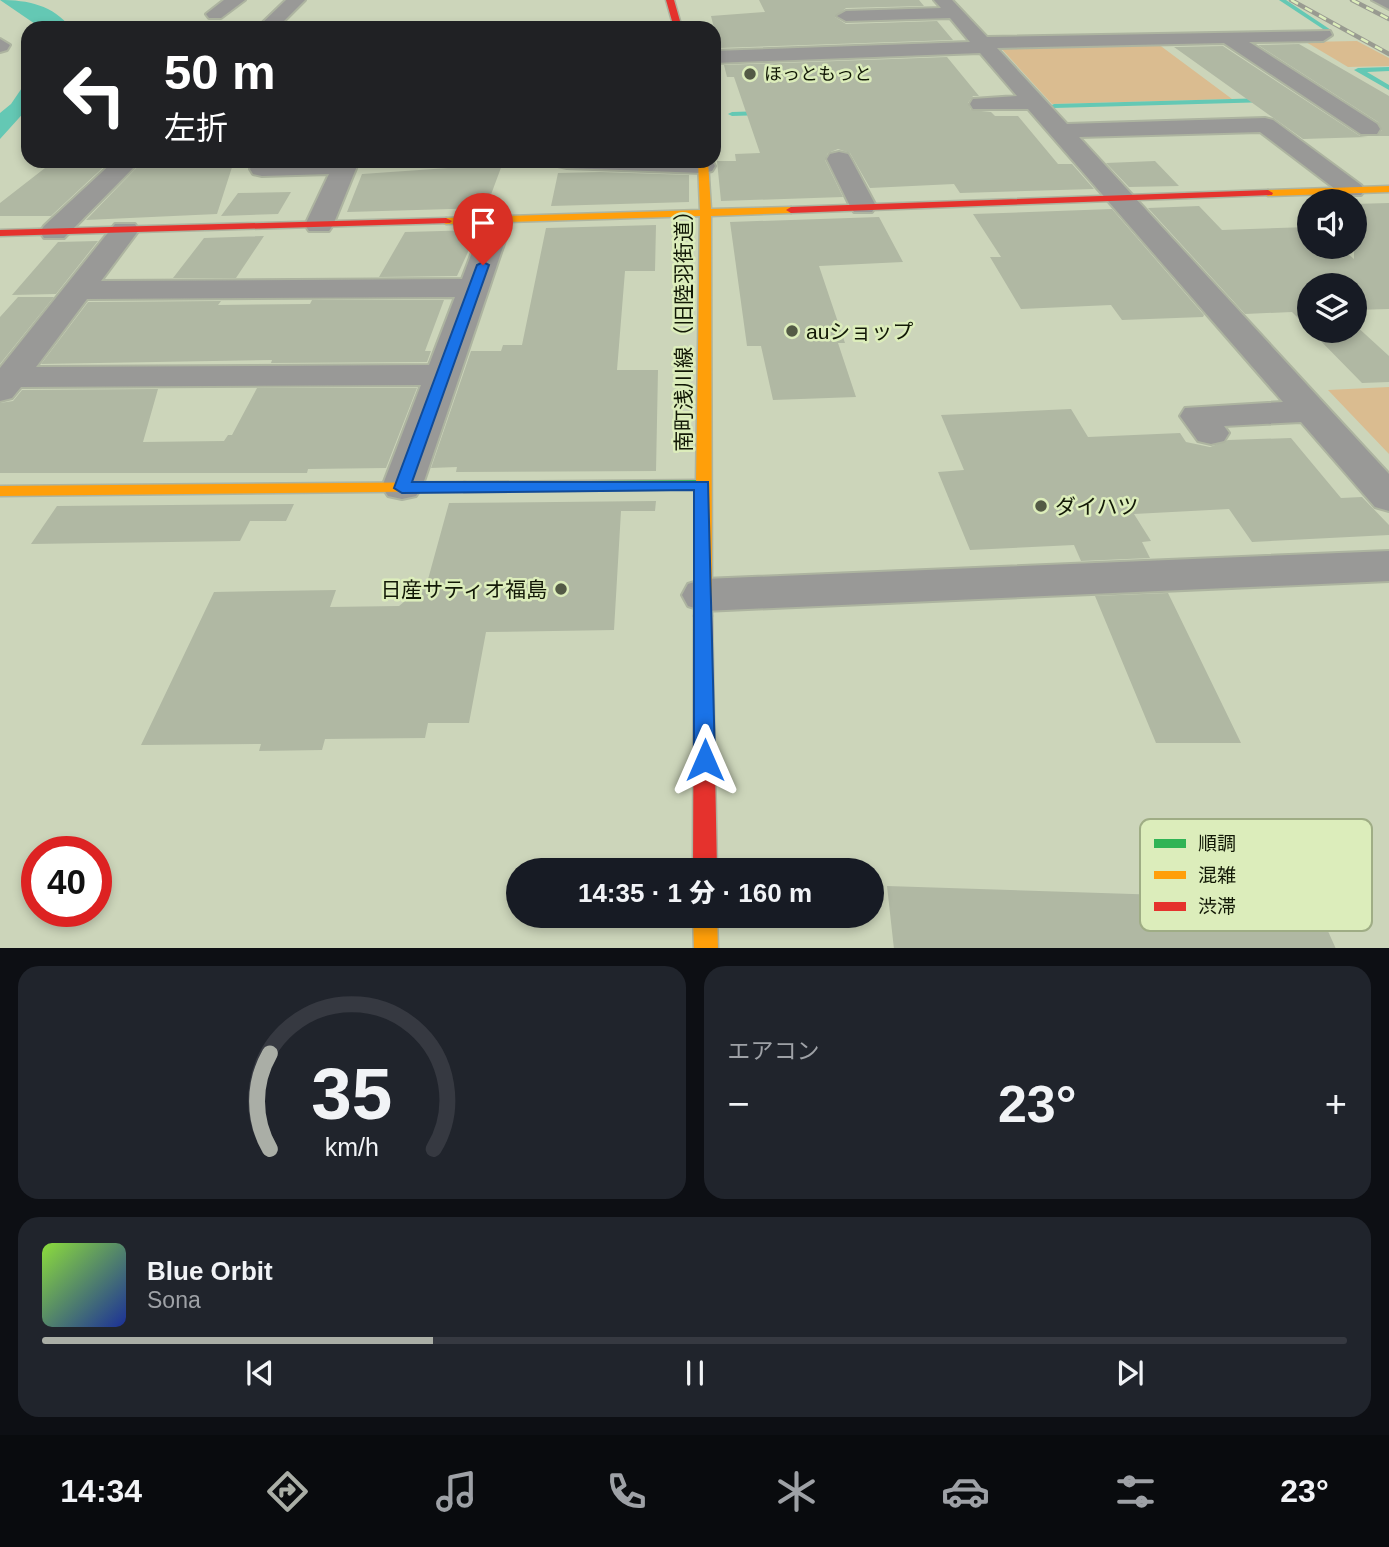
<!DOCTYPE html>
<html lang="ja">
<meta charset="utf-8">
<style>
body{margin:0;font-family:Arial,"Noto Sans JP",sans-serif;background:#20242c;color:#f1f3f6;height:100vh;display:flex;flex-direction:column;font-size:26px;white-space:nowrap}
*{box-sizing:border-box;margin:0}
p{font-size:23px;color:#9ea1a6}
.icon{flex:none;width:38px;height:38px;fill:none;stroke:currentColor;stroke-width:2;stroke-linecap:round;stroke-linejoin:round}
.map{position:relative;height:948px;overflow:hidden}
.panel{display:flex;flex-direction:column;gap:18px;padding:18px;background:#0d0f14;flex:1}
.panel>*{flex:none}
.banner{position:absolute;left:21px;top:21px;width:700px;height:147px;border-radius:21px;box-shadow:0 4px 10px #0003;background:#202124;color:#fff;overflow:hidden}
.tools{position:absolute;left:1297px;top:189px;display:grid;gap:14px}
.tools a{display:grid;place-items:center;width:70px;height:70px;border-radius:50%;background:#171b24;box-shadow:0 4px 10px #0003;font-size:35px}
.speed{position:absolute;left:21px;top:836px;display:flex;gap:14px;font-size:35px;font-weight:700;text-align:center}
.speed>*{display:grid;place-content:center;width:91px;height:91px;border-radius:50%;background:#171b24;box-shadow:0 4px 10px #0003;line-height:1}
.speed .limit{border:10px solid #d22;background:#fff;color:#111}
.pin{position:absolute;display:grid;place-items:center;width:60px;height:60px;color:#fff;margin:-72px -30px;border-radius:50% 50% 50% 0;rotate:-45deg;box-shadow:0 0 7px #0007}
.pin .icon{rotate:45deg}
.me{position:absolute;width:77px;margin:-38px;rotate:0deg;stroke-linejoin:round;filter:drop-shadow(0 0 5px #0008)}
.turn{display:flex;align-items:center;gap:24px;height:147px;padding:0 28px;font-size:32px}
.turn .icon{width:91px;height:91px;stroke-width:2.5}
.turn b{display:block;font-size:49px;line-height:60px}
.big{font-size:52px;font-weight:800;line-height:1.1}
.panel .widget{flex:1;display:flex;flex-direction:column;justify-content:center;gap:10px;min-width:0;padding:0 24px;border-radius:21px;background:#20242c}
.panel .dial{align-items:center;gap:0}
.dial svg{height:182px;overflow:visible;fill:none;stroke:#363941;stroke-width:7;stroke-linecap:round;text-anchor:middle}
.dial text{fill:#f1f3f6;stroke:none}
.song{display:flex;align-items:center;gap:21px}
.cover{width:84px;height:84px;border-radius:10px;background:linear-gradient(135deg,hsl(90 70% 55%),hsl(230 70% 35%))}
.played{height:7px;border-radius:4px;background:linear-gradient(90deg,#aaaea6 30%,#363941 30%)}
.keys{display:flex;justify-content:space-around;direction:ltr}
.heat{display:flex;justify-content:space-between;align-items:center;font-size:38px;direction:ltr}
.panel .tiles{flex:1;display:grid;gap:18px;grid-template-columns:1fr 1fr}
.widget:last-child{grid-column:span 2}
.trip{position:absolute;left:506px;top:858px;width:378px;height:70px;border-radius:35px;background:#171b24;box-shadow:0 4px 10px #0003;font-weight:800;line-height:70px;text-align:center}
.menu{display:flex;height:112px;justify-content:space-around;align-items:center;background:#090b0e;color:#9ea1a6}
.menu .icon{width:49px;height:49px}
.menu .on{color:#aaaea6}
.menu b{font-size:32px;color:#f1f3f6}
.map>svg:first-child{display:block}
</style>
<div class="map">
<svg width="1389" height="949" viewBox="0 0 1389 949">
<rect width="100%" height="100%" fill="#ccd5ba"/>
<path fill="#dabc90" d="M 1154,41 L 1232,99 L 1052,104 L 998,45 Z
M 1357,41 L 1389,58 L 1389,66 L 1348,67 L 1306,42 Z
M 1389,387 L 1389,454 L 1328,390 Z"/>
<path fill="#64c8b4" d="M 0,0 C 28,0 53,5 71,28 L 41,28 Z
M 28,79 L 28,108 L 0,139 L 0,113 L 11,104 Z"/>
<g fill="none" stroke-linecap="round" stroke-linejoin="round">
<path fill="#64c8b4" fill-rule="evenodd" d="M 1279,0 L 1286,0 L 1331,30 L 1326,31 Z
M 1389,67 L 1389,71 L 1367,72 L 1389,85 L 1389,90 L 1354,70 L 1358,68 Z
M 1267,98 L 1271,100 L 1270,102 L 1054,108 L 1050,106 L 1054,104 Z
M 764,111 L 768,113 L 767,115 L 732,116 L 728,114 L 732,112 Z"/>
</g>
<path fill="#b0b8a3" d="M 759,0 L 919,0 L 924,6 L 846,8 L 835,17 L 846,24 L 937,21 L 953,40 L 719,48 L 711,16 L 765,12 Z
M 1299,44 L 1389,96 L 1389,136 L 1377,136 L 1382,130 L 1378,122 L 1258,45 Z
M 1223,46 L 1360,136 L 1368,137 L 1303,139 L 1174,47 Z
M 947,57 L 979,96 L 973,96 L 968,103 L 971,110 L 991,112 L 995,116 L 1018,116 L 1058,164 L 1072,164 L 1094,189 L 960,193 L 954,184 L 870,188 L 850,153 L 838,149 L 828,153 L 825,160 L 843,197 L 721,201 L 717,161 L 736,161 L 735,154 L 760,153 L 734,77 L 727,77 L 724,65 Z
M 54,161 L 110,161 L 51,216 L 0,216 L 0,203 Z
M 143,161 L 234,161 L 217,214 L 86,220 Z
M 1155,161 L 1179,186 L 1129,187 L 1106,163 Z
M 450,165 L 502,165 L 486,208 L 347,212 L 362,174 L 448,168 Z
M 600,172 L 689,175 L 689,202 L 551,206 L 558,173 Z
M 291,192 L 278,214 L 221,216 L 238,193 Z
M 1389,203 L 1389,309 L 1354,310 L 1354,285 L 1309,285 L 1309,329 L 1292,312 L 1245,314 L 1148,208 L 1199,206 L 1222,230 L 1309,227 L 1309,247 L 1340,247 L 1354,259 L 1354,204 Z
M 1112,209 L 1204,315 L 1203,317 L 1122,320 L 1111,305 L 1021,309 L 990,257 L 1001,257 L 973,214 Z
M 879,217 L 903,262 L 819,266 L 845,343 L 838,343 L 856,397 L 773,400 L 761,346 L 747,346 L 730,222 Z
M 656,225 L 655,271 L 625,271 L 617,370 L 658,370 L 656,471 L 456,472 L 457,467 L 431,468 L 471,351 L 501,351 L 503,345 L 522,345 L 546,228 Z
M 478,230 L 457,276 L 379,277 L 405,232 Z
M 264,236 L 236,278 L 173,278 L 204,238 Z
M 98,241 L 56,294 L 12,295 L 58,242 Z
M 18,297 L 54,297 L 0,364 L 0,317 Z
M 312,300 L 444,300 L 425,351 L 431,351 L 427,362 L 271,363 L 272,360 L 41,364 L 88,302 L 221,301 L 218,305 L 310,304 Z
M 1354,324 L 1389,356 L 1389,382 L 1362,383 L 1311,331 L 1354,331 Z
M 257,388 L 417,388 L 386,468 L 308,469 L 307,473 L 0,473 L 0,403 L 13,401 L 22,390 L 158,389 L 143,442 L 224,441 L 228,435 L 232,435 Z
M 1071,409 L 1088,437 L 1180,433 L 1186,442 L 1210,447 L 1228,440 L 1291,438 L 1341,498 L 1362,497 L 1389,525 L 1389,535 L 1252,542 L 1229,509 L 1134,514 L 1151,541 L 1142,542 L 1150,558 L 1081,561 L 1074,545 L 970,550 L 938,472 L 964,470 L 941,415 Z
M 656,501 L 655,511 L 621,511 L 614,630 L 486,632 L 469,723 L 428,723 L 425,738 L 325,739 L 322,750 L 259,751 L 261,744 L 141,745 L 214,592 L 336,590 L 330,607 L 399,606 L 427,583 L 449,503 Z
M 294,504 L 286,521 L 250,521 L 240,541 L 31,544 L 57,506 Z
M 1168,593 L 1241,743 L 1156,743 L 1095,596 Z
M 887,886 L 1314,900 L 1336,949 L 894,949 Z"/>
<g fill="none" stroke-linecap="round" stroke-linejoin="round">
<g stroke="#adb4a0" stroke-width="4">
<path id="street" d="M 224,0 L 245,0 L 221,18 L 209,18 L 206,14 Z
M 286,0 L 305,0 L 277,28 L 257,28 Z
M 934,0 L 952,0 L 987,37 L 1330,31 L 1332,35 L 1323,41 L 1249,42 L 1377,124 L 1380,129 L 1377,134 L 1361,134 L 1224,43 L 997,48 L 1067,124 L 1265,118 L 1273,120 L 1361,185 L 1365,190 L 1361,195 L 1343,195 L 1260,132 L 1079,137 L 1389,474 L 1389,511 L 1375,507 L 1301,422 L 1224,426 L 1229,433 L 1224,441 L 1211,444 L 1198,441 L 1180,416 L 1185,408 L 1283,402 L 1028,109 L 973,109 L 970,104 L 973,99 L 1017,96 L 980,53 L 714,63 L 714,51 L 970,42 L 950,18 L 846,21 L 837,16 L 846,11 L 941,8 Z
M 1372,0 L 1389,0 L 1389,9 Z
M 0,39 L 10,45 L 7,50 L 0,52 Z
M 839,152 L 848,154 L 851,159 L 876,206 L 872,212 L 854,212 L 850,206 L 827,159 L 830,154 Z
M 114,161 L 140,161 L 64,238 L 44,238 L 40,232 L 44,226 Z
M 354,161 L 357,166 L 333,225 L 329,231 L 309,231 L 305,225 L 329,174 L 262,176 L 253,174 L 250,169 L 253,164 L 262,162 Z
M 555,161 L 712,161 L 715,166 L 712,171 L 703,173 L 567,168 L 558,166 Z
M 498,212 L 508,214 L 512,220 L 422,487 L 416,496 L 402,499 L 388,496 L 382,487 L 421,385 L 21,387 L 12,398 L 0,401 L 0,368 L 115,224 L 135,224 L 139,230 L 101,281 L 462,279 L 484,220 L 488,214 ZM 455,297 L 429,365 L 36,367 L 87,299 Z
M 1389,551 L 1389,581 L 704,611 L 688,606 L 682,595 L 688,584 L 704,579 Z"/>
</g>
<g stroke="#adb4a0" stroke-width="3">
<path id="fast" d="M 702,480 L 708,481 L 710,485 L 708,489 L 464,492 L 456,487 L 464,482 Z"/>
</g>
<g stroke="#adb4a0" stroke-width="3">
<path id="slow" d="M 698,161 L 708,161 L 711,209 L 791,207 L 796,210 L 791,213 L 711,216 L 712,616 L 709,621 L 703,623 L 697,621 L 694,616 L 700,216 L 446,224 L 440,221 L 446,218 L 700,210 Z
M 1389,186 L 1389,192 L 1268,196 L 1263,193 L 1268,190 Z
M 464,482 L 470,483 L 472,487 L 470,491 L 0,496 L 0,486 Z
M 693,915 L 717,915 L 718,949 L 694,949 Z"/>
</g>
<g stroke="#adb4a0" stroke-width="3">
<path id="jam" d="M 666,0 L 674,0 L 682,28 L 674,28 Z
M 1268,190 L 1273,193 L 1272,195 L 791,213 L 786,210 L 791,207 Z
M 446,218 L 452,221 L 450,223 L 0,236 L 0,230 Z
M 703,609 L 709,611 L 712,616 L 717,870 L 693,870 L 694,616 L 697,611 Z"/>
</g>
<use href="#street" fill="#999997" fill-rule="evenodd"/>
<use href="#fast" fill="#30b455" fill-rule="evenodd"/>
<use href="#slow" fill="#ff9f0a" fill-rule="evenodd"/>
<use href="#jam" fill="#e5322d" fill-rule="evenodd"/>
<g stroke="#999b91" stroke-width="4.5">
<path id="rail" d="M 1291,0 L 1389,54
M 1352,0 L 1389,19"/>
</g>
<use href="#rail" stroke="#dcedbb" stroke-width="2.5" stroke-dasharray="8" stroke-linecap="butt"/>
</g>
<path fill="#1a73e8" stroke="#114b97" stroke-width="2" d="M 483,262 L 489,265 L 412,482 L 708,482 L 715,760 L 712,766 L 705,769 L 697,766 L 694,760 L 694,490 L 402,493 L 394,488 L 477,265 Z"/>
<g fill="#535a45" stroke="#dcedbb" stroke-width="2.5">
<circle cx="750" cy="74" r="7"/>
<circle cx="792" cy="331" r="7"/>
<circle cx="1041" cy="506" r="7"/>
<circle cx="561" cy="589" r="7"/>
</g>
<g text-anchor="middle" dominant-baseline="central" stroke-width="5" stroke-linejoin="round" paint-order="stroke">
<g font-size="18" fill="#121806" stroke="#dcedbb" text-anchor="start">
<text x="764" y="74">ほっともっと</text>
</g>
<g font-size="21" fill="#121806" stroke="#dcedbb">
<text transform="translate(683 326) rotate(-90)">南町浅川線（旧陸羽街道）</text>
</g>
<g font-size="21" fill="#121806" stroke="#dcedbb" text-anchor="start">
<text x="806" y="331">auショップ</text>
<text x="1055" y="506">ダイハツ</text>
<text x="547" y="589" text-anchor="end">日産サティオ福島</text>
</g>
</g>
<rect x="1140" y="819" width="232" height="112" rx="10" fill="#dcedbb" stroke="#9fad85" stroke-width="2"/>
<rect x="1154" y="839" width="32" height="9" fill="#30b455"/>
<rect x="1154" y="871" width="32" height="8" fill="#ff9f0a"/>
<rect x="1154" y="902" width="32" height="9" fill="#e5322d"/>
<g font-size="19" fill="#121806">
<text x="1198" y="850">順調</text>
<text x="1198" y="882">混雑</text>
<text x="1198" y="913">渋滞</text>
</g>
</svg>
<div class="tools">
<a><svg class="icon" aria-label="sound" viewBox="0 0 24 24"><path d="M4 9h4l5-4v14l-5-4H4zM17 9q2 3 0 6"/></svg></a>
<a><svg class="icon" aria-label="layers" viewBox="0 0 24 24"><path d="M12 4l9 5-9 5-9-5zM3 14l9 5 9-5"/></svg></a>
</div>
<div class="speed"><div class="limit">40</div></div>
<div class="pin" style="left:483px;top:265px;background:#d93025"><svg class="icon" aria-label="arrive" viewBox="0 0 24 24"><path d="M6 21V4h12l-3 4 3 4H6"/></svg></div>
<svg class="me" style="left:705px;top:760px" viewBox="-20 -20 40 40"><path d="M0-17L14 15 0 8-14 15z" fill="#1a73e8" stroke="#fff" stroke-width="4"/></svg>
<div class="trip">14:35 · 1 分 · 160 m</div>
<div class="banner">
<div class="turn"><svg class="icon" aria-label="left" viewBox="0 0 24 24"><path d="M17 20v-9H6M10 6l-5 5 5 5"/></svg><div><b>50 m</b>左折</div></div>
</div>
</div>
<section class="panel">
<div class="tiles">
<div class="widget dial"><svg viewBox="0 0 100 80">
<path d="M14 69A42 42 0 1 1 86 69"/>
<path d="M14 69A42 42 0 0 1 14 27" stroke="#aaaea6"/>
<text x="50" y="56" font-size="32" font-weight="700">35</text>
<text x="50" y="72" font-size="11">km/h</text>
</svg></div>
<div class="widget"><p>エアコン</p>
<div class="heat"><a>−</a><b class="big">23°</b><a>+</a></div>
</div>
<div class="widget">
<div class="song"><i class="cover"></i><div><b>Blue Orbit</b><p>Sona</p></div></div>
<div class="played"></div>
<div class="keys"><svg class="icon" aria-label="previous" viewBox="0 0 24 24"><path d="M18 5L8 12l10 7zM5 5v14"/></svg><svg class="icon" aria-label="pause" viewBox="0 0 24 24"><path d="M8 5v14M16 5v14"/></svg><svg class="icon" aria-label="next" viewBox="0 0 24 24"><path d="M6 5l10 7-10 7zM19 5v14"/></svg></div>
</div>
</div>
</section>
<nav class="menu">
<b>14:34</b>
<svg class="icon on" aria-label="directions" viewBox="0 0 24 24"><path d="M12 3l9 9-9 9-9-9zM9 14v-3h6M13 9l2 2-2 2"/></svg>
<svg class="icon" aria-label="music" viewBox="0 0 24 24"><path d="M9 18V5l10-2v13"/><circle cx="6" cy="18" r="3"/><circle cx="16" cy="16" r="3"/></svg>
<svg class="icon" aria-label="phone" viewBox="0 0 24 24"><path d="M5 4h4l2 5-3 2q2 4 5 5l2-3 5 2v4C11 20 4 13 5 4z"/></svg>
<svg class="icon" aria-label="climate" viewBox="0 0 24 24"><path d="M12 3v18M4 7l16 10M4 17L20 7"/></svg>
<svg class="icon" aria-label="car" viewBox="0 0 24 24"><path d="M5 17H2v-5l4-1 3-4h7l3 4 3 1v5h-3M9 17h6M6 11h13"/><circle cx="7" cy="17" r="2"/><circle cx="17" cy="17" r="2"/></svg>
<svg class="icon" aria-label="filters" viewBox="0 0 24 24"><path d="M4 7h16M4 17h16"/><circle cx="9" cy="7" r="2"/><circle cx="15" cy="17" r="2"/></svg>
<b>23°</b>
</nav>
